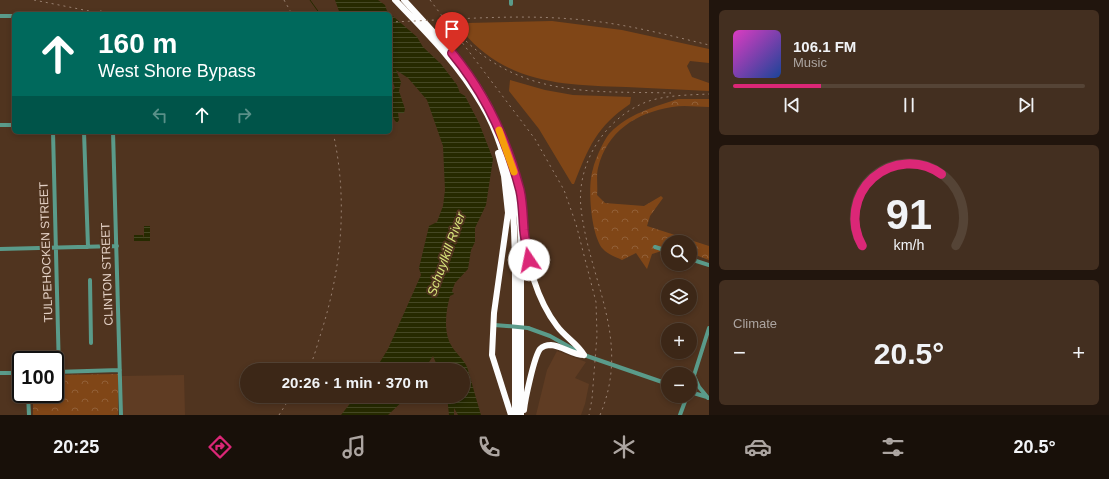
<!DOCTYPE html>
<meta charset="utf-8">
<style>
body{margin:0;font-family:Helvetica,sans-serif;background:#432f20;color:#f1f3f6;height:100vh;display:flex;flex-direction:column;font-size:15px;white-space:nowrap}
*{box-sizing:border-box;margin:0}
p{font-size:13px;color:#aca5a1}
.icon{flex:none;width:22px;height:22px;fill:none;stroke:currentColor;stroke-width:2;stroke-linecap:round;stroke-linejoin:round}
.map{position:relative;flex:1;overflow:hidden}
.details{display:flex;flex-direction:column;gap:10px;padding:10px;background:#21150d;width:400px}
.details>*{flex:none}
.hud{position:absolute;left:12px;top:12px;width:380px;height:122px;border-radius:6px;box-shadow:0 2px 6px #0003,0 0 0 1px #554436;background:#00695c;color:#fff;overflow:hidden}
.fabs{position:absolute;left:661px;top:235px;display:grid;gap:8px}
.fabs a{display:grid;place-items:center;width:36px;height:36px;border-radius:50%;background:#3c2717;box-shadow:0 2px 6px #0003,0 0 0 1px #554436;font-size:20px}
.speed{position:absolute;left:12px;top:351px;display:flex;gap:8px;font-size:20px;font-weight:700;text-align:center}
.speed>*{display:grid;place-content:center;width:52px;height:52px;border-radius:50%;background:#3c2717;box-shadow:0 2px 6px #0003,0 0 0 1px #554436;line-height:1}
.speed .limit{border:2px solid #111;border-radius:6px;background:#fff;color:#111}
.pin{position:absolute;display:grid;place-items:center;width:34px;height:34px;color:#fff;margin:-41px -17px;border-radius:50% 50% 50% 0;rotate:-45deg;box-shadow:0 0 4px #0007}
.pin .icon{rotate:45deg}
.me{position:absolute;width:44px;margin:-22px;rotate:349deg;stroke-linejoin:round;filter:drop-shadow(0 0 3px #0008)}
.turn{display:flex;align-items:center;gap:14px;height:84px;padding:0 20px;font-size:18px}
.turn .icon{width:52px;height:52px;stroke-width:2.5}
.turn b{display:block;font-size:28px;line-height:34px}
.lanes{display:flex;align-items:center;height:38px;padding:0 20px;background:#0003;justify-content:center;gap:20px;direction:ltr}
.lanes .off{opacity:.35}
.big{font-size:30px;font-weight:600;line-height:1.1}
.details .widget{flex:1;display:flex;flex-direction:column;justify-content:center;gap:6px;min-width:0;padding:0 14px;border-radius:6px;background:#432f20}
.details .dial{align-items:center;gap:0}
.dial svg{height:104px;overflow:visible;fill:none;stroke:#554436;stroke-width:7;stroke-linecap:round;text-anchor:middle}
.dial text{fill:#f1f3f6;stroke:none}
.song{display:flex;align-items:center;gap:12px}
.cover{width:48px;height:48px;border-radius:6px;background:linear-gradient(135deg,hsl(310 70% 55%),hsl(220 70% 35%))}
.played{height:4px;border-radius:2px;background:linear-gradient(90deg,#db2777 25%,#554436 25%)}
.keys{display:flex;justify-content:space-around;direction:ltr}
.heat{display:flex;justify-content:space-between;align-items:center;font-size:22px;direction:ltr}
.trip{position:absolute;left:240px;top:363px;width:230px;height:40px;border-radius:20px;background:#3c2717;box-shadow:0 2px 6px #0003,0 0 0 1px #554436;font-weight:600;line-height:40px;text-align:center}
.menu{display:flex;height:64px;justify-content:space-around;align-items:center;background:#181009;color:#aca5a1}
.menu .icon{width:28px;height:28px}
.menu .selected{color:#db2777}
.menu b{font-size:18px;color:#f1f3f6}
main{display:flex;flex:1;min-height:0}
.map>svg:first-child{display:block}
</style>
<main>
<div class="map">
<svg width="709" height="415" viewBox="0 0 709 415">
<defs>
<pattern id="forest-crowns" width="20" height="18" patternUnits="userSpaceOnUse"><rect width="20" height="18" fill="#804617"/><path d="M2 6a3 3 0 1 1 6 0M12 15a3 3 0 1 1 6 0" fill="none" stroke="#926037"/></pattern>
<pattern id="water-rules" width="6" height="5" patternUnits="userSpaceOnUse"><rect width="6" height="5" fill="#262a00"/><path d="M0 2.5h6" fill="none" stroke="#454824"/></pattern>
</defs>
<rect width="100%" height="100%" fill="#50341f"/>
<path fill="#5f3c23" d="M 557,351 L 586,362 L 575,378 L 589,384 L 585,404 L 581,415 L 536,415 L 547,370 Z
M 184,375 L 185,415 L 123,415 L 122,376 Z"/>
<path fill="#804617" d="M 552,21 L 622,30 L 709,49 L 709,63 L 690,61 L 687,66 L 692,77 L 709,83 L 709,91 C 681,90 654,88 626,87 C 562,85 507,84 462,31 L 467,29 L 467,23 Z
M 510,80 L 545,90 L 573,95 L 631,97 L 630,104 C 597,126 588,148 574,184 L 572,184 L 539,129 L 509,91 Z"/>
<path fill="url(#forest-crowns)" d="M 678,99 L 709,99 L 709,107 C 697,107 684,105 672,107 C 636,113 607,131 598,168 C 596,176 598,187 597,195 L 605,203 L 644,206 L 661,196 L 663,198 L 650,216 L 647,226 L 709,246 L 709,260 L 690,253 L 690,242 L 668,242 L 668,249 L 652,254 L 647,269 L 636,253 L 622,260 C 616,257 607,254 603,249 C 591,236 587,186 593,169 C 595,160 604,139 610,133 C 628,114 654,107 678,99 Z
M 118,374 L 118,415 L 33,415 L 33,394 L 55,394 L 55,375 Z"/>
<path fill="url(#water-rules)" d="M 335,0 L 378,0 L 385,5 L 387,11 L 417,37 L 423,47 L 441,64 L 457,85 L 460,93 L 465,96 L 479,123 L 493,159 L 486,205 L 475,228 L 475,242 L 471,250 L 468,269 L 455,283 L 452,291 L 454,294 L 450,296 C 446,310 443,331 451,345 C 455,353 463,358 467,367 C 472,383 476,399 481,415 L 458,415 L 454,408 L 454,415 L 449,415 L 447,396 L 463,396 L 463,370 L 439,370 L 433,356 L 424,370 L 375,370 L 388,349 L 421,275 L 419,268 L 429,226 L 437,222 L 443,206 L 445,190 L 443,146 L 427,100 L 408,78 L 396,70 L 401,82 L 399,91 L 405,109 L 404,113 L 398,113 L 399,120 L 397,123 C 393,119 392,116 393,110 L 390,105 L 390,93 L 395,88 L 390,74 L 390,14 L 340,14 Z
M 144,226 L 150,226 L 150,241 L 134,241 L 134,235 L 143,235 L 144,239 Z
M 356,396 L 408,396 L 388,415 L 341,415 Z"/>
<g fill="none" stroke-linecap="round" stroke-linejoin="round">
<path stroke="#262a00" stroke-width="1" d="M 310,0 L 320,14"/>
<path stroke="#5a9b8a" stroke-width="4" d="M 511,0 L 511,4
M 0,16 L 14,16
M 0,125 L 14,125
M 53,132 L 59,372
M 84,132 L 88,247
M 113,132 L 121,415
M 655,247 L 668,251
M 0,249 L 117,246
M 690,259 L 709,265
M 90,280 L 91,343
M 494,325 L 507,326
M 528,328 L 550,336 L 584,355 L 668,384
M 55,372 L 120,370
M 0,373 L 21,373
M 694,376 L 699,387 L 708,398
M 690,388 L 709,328
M 690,392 L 707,397
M 28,394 L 29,415
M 680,415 L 687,396"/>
<path stroke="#fdfdfd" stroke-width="6" d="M 395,0 C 427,33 459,65 482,105 C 517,164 515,231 515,297 C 515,336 515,376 515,415
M 404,0 C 425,23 447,46 467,71 C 504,119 518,178 521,237 L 521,415
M 498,153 L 504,176 L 508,213 L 494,313 L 492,355 L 511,415
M 524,228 C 526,261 537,300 557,326 C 565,337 578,344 584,355
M 524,410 C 525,400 534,357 540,349 C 543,346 547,345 551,345 C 563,346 572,355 584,355"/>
<path stroke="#998171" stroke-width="1" stroke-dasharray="2 4" stroke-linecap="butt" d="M 34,0 L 104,14
M 284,0 L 292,14
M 430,0 L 535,139 L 564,190 L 576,224 L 596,302 L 597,335 L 592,399 L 589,415
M 100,11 L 116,14
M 390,22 C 450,20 512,14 572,19 C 618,22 664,34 709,45
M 466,41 C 526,98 595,91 671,93
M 308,370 C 314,359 317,345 321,333 C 342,267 348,200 333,132
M 279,415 L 291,396
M 600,415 C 632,339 589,281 581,208 C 576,163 606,116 649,101 C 668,95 689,95 709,94"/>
<path stroke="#5a9b8a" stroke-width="4" d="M 507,326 L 528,328"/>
</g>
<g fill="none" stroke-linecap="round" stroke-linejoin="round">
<g stroke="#8e194d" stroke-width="10">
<path id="route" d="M 452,53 C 485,93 507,140 520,190 C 523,203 523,217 524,230 C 525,240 527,250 529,260"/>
</g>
<use href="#route" stroke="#db2777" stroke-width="7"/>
<path stroke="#f59e0b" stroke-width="7" d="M 499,130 L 514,172"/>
</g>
<g text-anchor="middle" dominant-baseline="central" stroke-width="4" stroke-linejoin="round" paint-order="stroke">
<g font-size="12" fill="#e2cfc3" stroke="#50341f">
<text transform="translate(46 252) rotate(-92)">TULPEHOCKEN STREET</text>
<text transform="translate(107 274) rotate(-92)">CLINTON STREET</text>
</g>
<g font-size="13" font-style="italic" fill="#d8e57b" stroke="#50341f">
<text transform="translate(446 254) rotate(-70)">Schuylkill River</text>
</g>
</g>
</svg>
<div class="fabs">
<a><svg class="icon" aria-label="search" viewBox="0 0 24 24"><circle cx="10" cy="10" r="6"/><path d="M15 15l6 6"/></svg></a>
<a><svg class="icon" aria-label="layers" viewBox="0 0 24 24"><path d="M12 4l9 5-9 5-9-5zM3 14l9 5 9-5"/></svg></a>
<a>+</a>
<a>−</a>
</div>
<div class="speed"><div class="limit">100</div></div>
<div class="pin" style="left:452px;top:53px;background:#d93025"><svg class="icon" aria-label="arrive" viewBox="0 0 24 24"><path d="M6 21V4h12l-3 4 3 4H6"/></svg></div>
<svg class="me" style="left:529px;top:260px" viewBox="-20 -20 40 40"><circle r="19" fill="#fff"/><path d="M0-13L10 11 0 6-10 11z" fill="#db2777"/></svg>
<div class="trip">20:26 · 1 min · 370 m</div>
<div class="hud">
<div class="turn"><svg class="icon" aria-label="ahead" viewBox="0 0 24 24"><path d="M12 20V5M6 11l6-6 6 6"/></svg><div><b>160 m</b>West Shore Bypass</div></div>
<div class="lanes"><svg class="icon off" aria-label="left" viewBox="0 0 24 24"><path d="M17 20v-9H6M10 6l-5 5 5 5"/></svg><svg class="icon" aria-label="ahead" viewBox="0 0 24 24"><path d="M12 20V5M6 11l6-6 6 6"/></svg><svg class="icon off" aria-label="right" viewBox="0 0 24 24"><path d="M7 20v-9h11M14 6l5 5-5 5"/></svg></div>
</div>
</div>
<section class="details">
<div class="widget">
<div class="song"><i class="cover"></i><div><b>106.1 FM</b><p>Music</p></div></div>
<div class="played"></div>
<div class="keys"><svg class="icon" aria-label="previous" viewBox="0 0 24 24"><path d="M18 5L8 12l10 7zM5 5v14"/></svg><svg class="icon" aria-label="pause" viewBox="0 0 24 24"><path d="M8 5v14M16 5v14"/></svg><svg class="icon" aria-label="next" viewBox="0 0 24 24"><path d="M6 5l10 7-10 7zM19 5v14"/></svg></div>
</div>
<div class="widget dial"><svg viewBox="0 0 100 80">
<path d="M14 69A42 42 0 1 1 86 69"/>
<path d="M14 69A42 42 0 0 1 75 14" stroke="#db2777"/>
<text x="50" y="56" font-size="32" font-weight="700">91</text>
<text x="50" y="72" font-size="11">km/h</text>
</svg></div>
<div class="widget"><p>Climate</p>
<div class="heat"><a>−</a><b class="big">20.5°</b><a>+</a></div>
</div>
</section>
</main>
<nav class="menu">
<b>20:25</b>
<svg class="icon selected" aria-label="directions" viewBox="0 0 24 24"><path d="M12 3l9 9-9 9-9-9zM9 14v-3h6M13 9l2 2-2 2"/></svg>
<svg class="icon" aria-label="music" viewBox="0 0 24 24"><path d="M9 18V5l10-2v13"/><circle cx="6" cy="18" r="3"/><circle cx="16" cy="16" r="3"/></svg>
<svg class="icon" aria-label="phone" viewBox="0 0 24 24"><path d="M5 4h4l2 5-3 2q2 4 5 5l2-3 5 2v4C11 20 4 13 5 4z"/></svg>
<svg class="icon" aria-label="climate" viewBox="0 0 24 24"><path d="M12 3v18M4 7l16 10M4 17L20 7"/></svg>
<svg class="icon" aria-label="car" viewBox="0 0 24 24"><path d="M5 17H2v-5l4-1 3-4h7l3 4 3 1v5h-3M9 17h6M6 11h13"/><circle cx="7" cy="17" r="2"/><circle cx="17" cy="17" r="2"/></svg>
<svg class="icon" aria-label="filters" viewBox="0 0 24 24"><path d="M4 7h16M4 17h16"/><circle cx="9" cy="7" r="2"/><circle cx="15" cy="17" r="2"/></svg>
<b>20.5°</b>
</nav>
